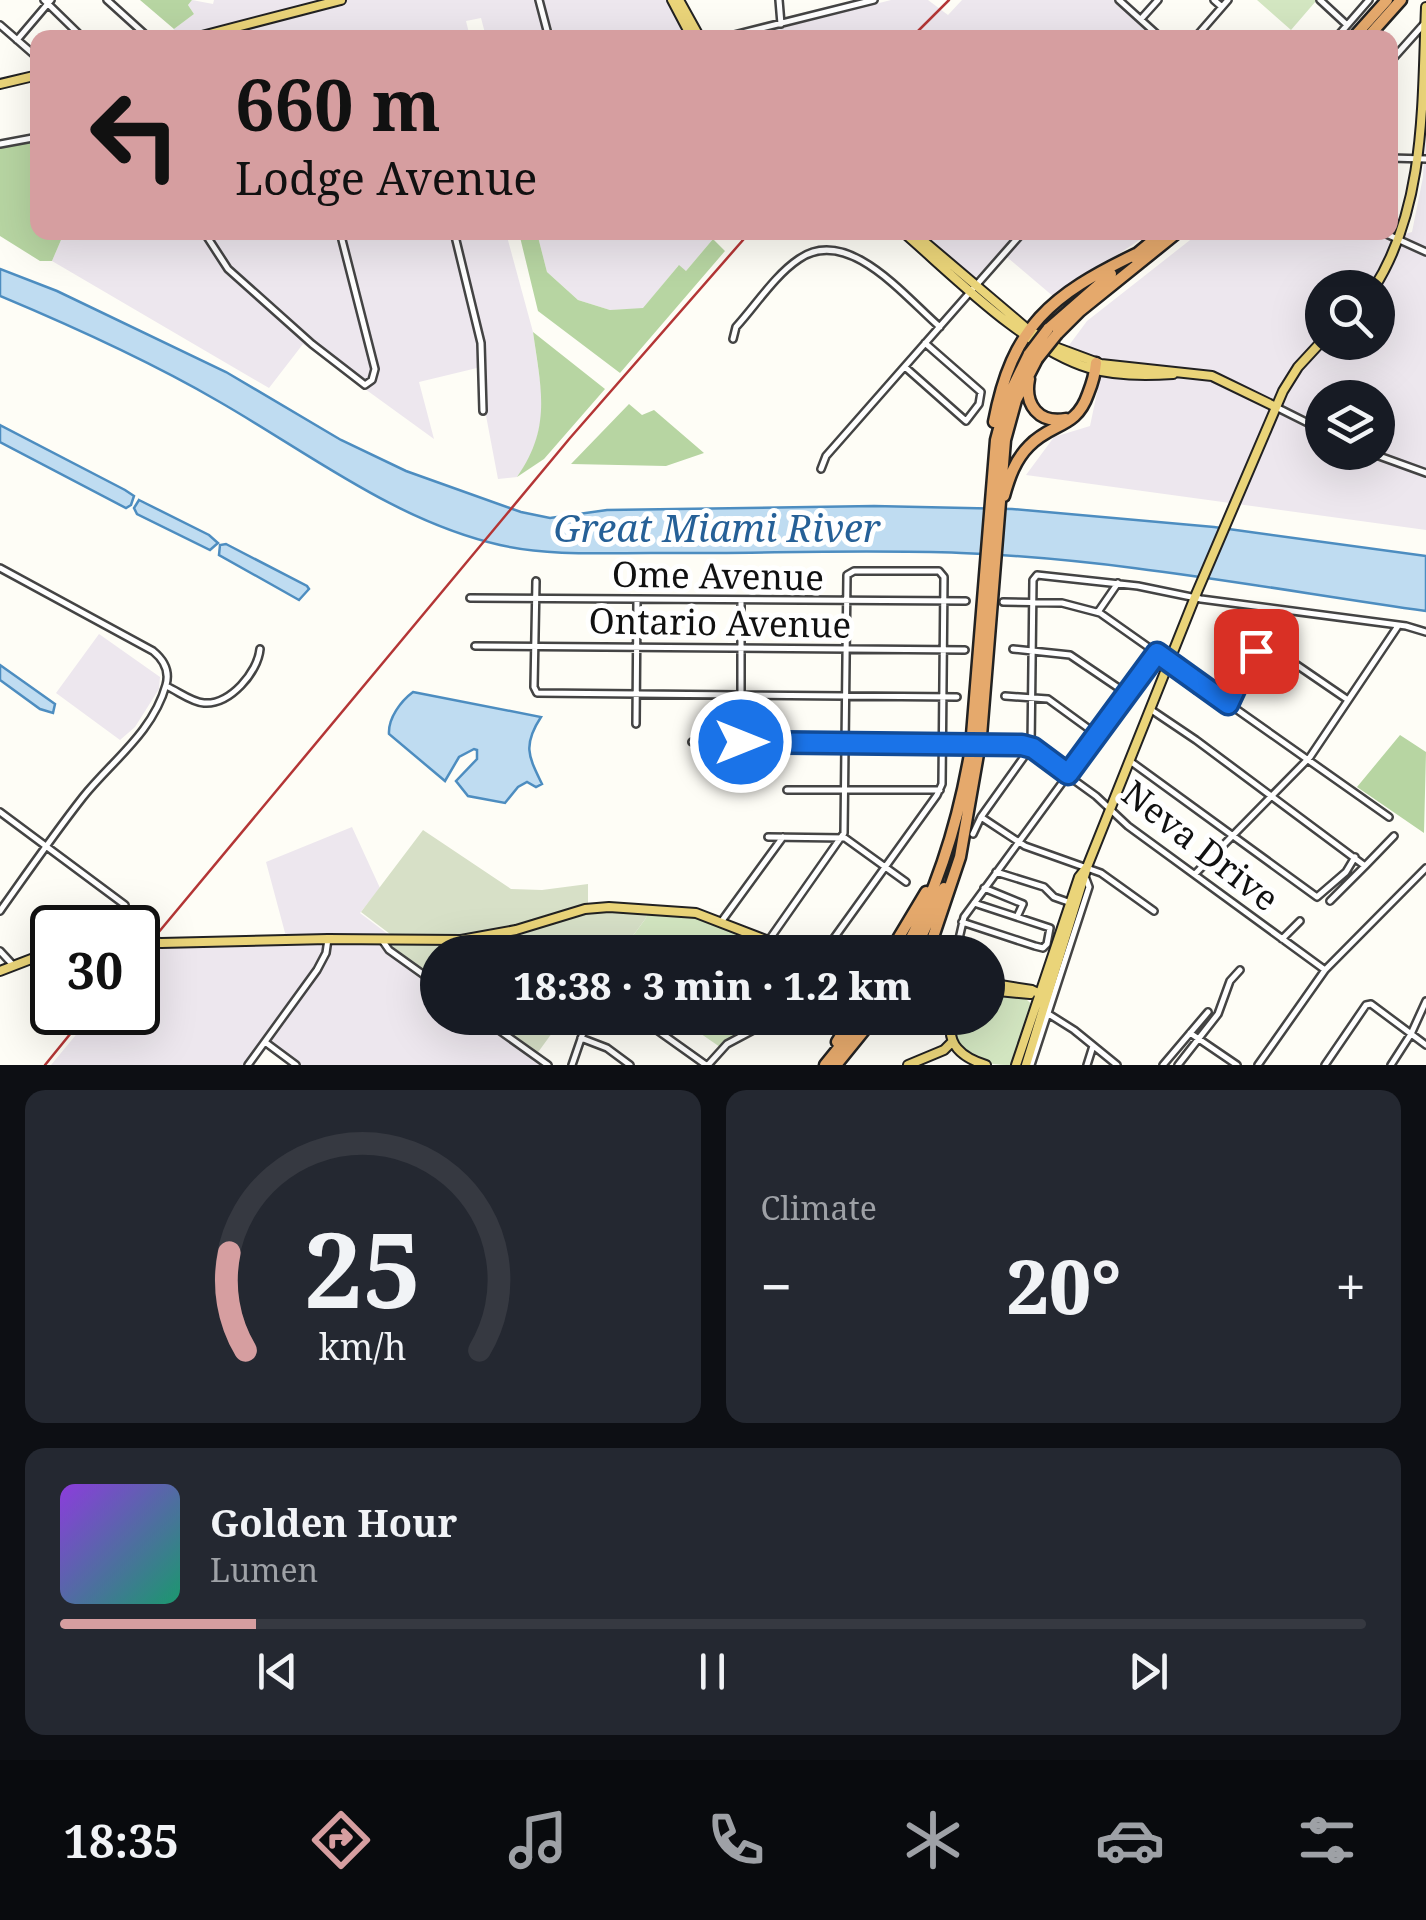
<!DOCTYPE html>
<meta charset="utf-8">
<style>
body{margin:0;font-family:"Noto Serif",serif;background:#242831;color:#f1f3f6;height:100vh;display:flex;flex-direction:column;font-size:38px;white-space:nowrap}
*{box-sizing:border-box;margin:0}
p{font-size:32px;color:#9ea1a6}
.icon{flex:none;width:55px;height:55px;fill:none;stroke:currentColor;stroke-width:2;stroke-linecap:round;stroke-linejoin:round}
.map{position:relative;height:1065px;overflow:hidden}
.details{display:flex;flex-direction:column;gap:25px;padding:25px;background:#0d0f14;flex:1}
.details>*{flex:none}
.hud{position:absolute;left:30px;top:30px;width:1368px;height:210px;border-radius:20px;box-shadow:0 10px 40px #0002;background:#d69ea0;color:#111;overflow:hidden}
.fabs{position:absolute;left:1305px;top:270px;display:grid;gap:20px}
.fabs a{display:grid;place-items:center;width:90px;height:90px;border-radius:50%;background:#171b24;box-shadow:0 10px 40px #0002;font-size:50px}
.speed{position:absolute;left:30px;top:905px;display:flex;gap:20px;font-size:50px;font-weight:700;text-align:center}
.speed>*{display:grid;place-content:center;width:130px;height:130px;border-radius:50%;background:#171b24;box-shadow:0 10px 40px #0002;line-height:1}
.speed .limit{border:5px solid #111;border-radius:15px;background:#fff;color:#111}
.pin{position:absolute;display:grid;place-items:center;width:85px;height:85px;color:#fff;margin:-42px;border-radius:20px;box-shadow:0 5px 15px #0006}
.me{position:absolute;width:110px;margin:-55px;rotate:90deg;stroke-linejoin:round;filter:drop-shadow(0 0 8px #0008)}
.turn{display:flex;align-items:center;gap:35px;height:210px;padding:0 40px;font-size:45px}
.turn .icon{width:130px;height:130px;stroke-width:2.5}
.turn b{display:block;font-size:70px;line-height:85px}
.big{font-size:75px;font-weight:800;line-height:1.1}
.details .card{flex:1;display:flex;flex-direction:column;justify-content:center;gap:15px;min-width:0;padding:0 35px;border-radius:20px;background:#242831}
.details .dial{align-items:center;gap:0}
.dial svg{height:260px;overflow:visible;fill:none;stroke:#363941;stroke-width:7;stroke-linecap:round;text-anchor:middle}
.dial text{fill:#f1f3f6;stroke:none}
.song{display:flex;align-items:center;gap:30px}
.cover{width:120px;height:120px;border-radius:15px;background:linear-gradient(135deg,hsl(270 70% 55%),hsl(160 70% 35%))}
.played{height:10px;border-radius:5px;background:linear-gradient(90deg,#d69ea0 15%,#363941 15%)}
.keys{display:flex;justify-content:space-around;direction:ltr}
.heat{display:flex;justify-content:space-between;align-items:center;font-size:55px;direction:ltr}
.details .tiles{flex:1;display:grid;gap:25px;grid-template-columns:1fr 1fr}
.card:last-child{grid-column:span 2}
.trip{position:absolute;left:420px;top:935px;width:585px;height:100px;border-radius:50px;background:#171b24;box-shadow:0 10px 40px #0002;font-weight:800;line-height:100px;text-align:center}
.dock{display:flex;height:160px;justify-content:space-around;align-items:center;background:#090b0e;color:#9ea1a6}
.dock .icon{width:70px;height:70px}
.dock .active{color:#d69ea0}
.dock b{font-size:45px;color:#f1f3f6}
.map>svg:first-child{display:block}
</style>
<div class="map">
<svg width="1426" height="1065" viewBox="0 0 1426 1065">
<rect width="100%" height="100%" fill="#fefdf6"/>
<path fill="#ede7ee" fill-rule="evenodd" d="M 192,0 L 213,4 L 214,0 L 668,0 L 684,37 L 486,37 L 481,18 L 466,21 L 470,37 L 171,38 L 174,29 L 194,14 L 188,5 Z
M 891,0 L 928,0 L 948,15 L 962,0 L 1115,0 L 1158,37 L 742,38 Z
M 1426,121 L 1426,530 L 1026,475 L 1054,437 L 1090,426 L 1104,359 L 1067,348 L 1087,321 L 1199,233 L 1390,232 L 1398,236 L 1412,232 L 1423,177 ZM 1322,288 L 1378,288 L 1378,342 L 1322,342 ZM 1322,398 L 1378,398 L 1378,452 L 1322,452 Z
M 64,233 L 506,233 L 533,332 L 544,408 L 533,454 L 517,477 L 498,479 L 477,368 L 419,382 L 434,439 L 303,344 L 269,388 L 52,261 Z
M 537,233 L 718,233 L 686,271 L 678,266 L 643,309 L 610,310 L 578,300 L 547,272 Z
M 924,233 L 1150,233 L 1054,297 L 1001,252 L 974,279 Z
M 99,634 L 160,677 L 159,689 L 135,727 L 120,740 L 56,693 Z
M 352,827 L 380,888 L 360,913 L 389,935 L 388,952 L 437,988 L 438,1018 L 478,1018 L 542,1065 L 297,1065 L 263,1041 L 245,1065 L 51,1065 L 94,1013 L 138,1012 L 138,960 L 147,948 L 288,944 L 266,862 Z"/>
<path fill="#d3e6c1" d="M 1257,0 L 1315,0 L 1316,1 L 1291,30 Z
M 647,911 L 699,917 L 784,952 L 621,952 L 646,918 Z
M 988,992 C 1002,994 1023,992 1032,1005 L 1013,1065 C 978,1065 950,1058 955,1018 L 988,1018 Z
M 678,1018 L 773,1018 L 720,1047 Z"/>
<path fill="#b7d5a2" d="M 140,0 L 192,0 L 188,5 L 194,14 L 174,29 Z
M 37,139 L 38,232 L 64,233 L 52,261 L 40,261 L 0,236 L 0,146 Z
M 519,233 L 537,233 L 547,272 L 578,300 L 610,310 L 643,308 L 679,265 L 686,271 L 713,239 L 725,251 L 620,373 L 538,311 Z
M 533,332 L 605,389 L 544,459 L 517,477 C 552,427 541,389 533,332 Z
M 629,404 L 642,415 L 654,410 L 704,453 L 666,466 L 571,464 Z
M 1400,735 L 1426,752 L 1424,833 L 1357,787 Z"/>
<path fill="#d7e0c7" d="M 423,830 L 511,889 L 542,890 L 588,884 L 588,911 L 647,911 L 646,918 L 621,952 L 438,952 L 437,983 L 389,947 L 390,934 L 361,912 Z
M 484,1018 L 563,1018 L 536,1055 Z"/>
<path fill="#bfdcf1" stroke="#4d8dc0" stroke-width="2.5" d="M 0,269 L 57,291 L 226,372 L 341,440 L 406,471 L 521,512 L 550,518 L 607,510 L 874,506 L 1012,509 L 1214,527 L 1426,556 L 1426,611 C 1271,589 1117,559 961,553 C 858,549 754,554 651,553 C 602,553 548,556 500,545 C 395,521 309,453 218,401 C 149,361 74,327 0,296 Z
M 0,425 L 125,490 L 134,496 L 131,505 L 126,508 L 0,442 Z
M 139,500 L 209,535 L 218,543 L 210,550 L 137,514 L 134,508 Z
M 226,544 L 307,586 L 309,589 L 299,600 L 219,555 L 220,545 Z
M 0,665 L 55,704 L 53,713 L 40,709 L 0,680 Z
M 413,692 L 541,717 C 522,746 529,757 542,784 L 536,787 L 527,782 L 518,787 L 505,803 L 468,796 L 456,781 L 477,759 L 477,750 L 474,749 L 459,757 L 445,781 L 389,734 C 388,718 401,701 413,692 Z"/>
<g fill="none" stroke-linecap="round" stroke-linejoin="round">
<g stroke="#444" stroke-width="10">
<path id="minor" d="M 44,0 L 83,38
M 107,0 L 149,38
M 539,0 L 549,38
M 779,0 L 781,24
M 1119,0 L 1161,38
M 1214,0 L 1222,7
M 1320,0 L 1347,25
M 1141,19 L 1158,0
M 0,25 L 38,58
M 722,38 L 874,0
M 1195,38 L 1228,0
M 1336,38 L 1369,0
M 17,40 L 51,0
M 1390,62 L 1423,25
M 0,144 L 38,137
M 1390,158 L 1426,159
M 204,232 L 228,269 L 312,344 L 365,385 L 372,380 L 375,369 L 340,232
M 454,232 L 481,343 L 483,411
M 1382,232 L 1426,252
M 733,339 L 736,327 C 756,305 775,275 799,259 C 848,225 905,297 940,327
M 905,367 L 966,421 L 979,404 L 981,392 L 925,343
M 1276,407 L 1322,430
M 1368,452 L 1426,473
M 821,469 L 826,456 L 1023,232
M 0,568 L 153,651 C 164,660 170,671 166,685 C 153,732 112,761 83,797 C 54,834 27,873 0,911
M 536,581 L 534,687 L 537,693 L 957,697
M 470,598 L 966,601
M 1003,602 L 1062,603 L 1100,613 L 1389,817
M 1098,612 L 1118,583
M 475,646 L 965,650
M 1013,649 L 1070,655 L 1126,693
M 1185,674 L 1184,679 L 1196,690 L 1203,687
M 166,686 C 178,691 191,702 204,703 C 230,705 258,672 260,649
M 1005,696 L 1048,699 L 1096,734
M 1228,704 L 1251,656 L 1267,649 L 1291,661 L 1348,700
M 1150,709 L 1196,740 L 1365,866 L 1330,901
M 636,724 L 637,600
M 692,742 L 1027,746 L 1096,796 L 1128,826 L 1325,970
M 741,742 L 741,600
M 1130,761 L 1317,897 L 1346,872 L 1355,857
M 787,790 L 940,790
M 0,812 L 125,905 L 112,921
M 981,817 L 1025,846 L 1101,873 L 1154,911
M 973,834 L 981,817 L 1031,747 L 1033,580 L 1037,575 L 1138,586 L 1201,599 L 1406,626 L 1426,632
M 768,837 L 845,838 L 906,882
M 1365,866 L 1394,836
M 996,872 L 1044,887 L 1054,897 L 1071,903
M 1195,874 L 1310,757 L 1398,626
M 984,888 L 1023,904 L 1017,917
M 721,922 L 783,837
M 962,922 L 1035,946 L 1043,948 L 1047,944 L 1050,928 L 974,903
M 1282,939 L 1300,921
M 382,940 L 389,950 L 438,985
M 769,940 L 844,833 L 847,575 L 854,571 L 939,571 L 944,577 L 942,784 L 937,795 L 824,952
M 0,951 L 13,965
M 956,952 L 964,917 L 1157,653
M 1047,1013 L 1074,1030 L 1117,1065
M 482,1018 L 548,1065
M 640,1018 L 706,1065
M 1190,1033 L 1237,1065
M 581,1038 L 607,1048 L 630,1065
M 265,1042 L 296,1065
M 248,1065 L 317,970 L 326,953 L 328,939
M 572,1065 L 583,1033 L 592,1018
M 708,1065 L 727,1044 L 776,1018
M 1031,1065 L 1089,887 L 1086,879
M 1087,1065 L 1093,1046
M 1163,1065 L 1208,1012
M 1178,1065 L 1218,1014 L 1230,981 L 1240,970
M 1258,1065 L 1325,970 L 1426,868
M 1325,1065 L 1366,1005 L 1371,1004 L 1426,1045
M 1391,1065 L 1411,1034 L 1426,1001"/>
</g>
<g stroke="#222" stroke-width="12">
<path id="major" d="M 672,0 L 692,38
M 679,0 L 700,38
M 194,38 L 341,0
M 0,84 L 38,75
M 903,232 C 955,277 1024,348 1089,368 C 1115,376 1145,376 1173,374
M 913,232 L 1025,327 L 1058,348 L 1101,364 L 1212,376 L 1276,407
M 1374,288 C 1426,206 1422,103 1426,7
M 161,943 L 328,939 L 461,940 L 516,930 L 585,909 L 609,907 L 696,913 L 797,952
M 0,971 L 52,951
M 988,983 L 1032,990 L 1040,994
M 988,990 L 1030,994
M 953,1018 C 944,1044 963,1058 986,1065
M 908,1065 L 944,1050 L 952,1042
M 1016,1065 L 1079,877 L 1087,867
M 1026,1065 L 1087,867 L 1197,592 L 1283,391 L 1298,367 L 1322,341"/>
</g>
<g stroke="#222" stroke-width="15">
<path id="highway" d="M 1353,38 L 1387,0
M 1367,38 L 1401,0
M 1133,257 L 1163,232
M 1048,329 L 1111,274
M 1057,334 L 1080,311 L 1178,232
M 1029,379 C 1024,405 1039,424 1066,419
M 994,422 C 1012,326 1051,295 1136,254
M 1004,496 C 1009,478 1015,460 1029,446 C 1052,422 1076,429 1088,394 C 1092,384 1095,374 1096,363
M 972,735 L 996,440 L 1007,399 L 1029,354
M 981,736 L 1005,440 L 1016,400 L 1037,359
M 890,952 L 926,892
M 904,952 C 937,890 958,823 970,754
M 914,952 L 944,888
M 928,952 L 960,857 L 978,754
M 837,1042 L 852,1018
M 825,1065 L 863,1018
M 836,1065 L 874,1018"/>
</g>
<use href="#minor" stroke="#fff" stroke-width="5"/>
<use href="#major" stroke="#ead479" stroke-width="8"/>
<use href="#highway" stroke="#e5a96c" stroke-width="10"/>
<path stroke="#b43636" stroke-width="2.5" d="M 911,38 L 949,0
M 138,957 L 570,438 L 750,232
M 45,1065 L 88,1012"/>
<g stroke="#222" stroke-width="12" stroke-linecap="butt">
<path id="major-bridge" d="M 138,941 L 161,943"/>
</g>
<g stroke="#222" stroke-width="15" stroke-linecap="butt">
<path id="highway-bridge" d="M 1029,354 L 1048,329
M 1037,359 L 1057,334
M 970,754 L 972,735
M 978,754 L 981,736"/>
</g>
<use href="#major-bridge" stroke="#ead479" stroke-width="8"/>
<use href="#highway-bridge" stroke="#e5a96c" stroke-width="10"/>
</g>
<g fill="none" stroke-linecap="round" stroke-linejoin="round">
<g stroke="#114b97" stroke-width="25">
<path id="route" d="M 741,742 L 1022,745 L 1033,748 L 1068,774 L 1157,653 L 1228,704 L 1249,659 L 1256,651"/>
</g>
<use href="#route" stroke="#1a73e8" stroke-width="18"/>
</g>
<g text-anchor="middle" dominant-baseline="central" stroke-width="10" stroke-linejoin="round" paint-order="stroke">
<g font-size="35" fill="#111" stroke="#fff">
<text transform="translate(718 575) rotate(1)">Ome Avenue</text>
<text transform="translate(720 622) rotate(1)">Ontario Avenue</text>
<text transform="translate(1201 845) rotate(38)">Neva Drive</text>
</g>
<g font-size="38" font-style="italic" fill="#266097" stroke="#fff">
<text x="717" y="527">Great Miami River</text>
</g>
</g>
</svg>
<div class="fabs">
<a><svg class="icon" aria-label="search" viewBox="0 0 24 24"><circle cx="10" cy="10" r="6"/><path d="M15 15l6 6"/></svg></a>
<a><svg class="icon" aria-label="layers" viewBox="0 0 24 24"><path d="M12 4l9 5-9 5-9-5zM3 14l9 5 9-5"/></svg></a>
</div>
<div class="speed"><div class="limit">30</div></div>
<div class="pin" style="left:1256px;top:651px;background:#d93025"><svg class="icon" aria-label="arrive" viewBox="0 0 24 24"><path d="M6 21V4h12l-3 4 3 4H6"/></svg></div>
<svg class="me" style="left:741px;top:742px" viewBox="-20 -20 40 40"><circle r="17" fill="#1a73e8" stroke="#fff" stroke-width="3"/><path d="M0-11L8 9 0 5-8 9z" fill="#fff"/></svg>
<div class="trip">18:38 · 3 min · 1.2 km</div>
<div class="hud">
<div class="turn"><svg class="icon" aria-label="left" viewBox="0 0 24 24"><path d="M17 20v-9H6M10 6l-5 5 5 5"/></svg><div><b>660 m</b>Lodge Avenue</div></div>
</div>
</div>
<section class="details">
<div class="tiles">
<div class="card dial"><svg viewBox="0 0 100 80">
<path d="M14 69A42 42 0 1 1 86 69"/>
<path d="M14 69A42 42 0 0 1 9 39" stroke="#d69ea0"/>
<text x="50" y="56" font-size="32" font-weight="700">25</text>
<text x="50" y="72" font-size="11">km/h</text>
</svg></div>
<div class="card"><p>Climate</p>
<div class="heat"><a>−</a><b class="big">20°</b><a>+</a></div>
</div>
<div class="card">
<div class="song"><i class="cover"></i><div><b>Golden Hour</b><p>Lumen</p></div></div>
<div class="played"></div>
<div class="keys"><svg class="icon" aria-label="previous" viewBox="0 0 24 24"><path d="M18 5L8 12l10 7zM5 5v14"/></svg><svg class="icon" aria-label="pause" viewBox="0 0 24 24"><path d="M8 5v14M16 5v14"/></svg><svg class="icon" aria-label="next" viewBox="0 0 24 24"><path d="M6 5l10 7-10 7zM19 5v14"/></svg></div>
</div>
</div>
</section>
<nav class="dock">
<b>18:35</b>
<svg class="icon active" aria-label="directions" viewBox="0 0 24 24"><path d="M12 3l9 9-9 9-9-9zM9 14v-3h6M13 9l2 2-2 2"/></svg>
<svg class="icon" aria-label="music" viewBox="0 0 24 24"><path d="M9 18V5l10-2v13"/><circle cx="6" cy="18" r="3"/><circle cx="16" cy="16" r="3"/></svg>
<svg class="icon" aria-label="phone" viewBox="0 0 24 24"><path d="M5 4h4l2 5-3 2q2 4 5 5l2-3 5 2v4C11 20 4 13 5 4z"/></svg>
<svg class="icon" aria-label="climate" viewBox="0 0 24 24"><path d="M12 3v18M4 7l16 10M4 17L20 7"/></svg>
<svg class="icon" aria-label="car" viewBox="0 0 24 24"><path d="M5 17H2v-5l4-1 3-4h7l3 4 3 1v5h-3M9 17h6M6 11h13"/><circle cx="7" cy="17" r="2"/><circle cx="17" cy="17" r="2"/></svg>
<svg class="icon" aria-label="filters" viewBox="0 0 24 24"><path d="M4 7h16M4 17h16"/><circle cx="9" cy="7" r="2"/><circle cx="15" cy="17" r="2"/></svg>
</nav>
